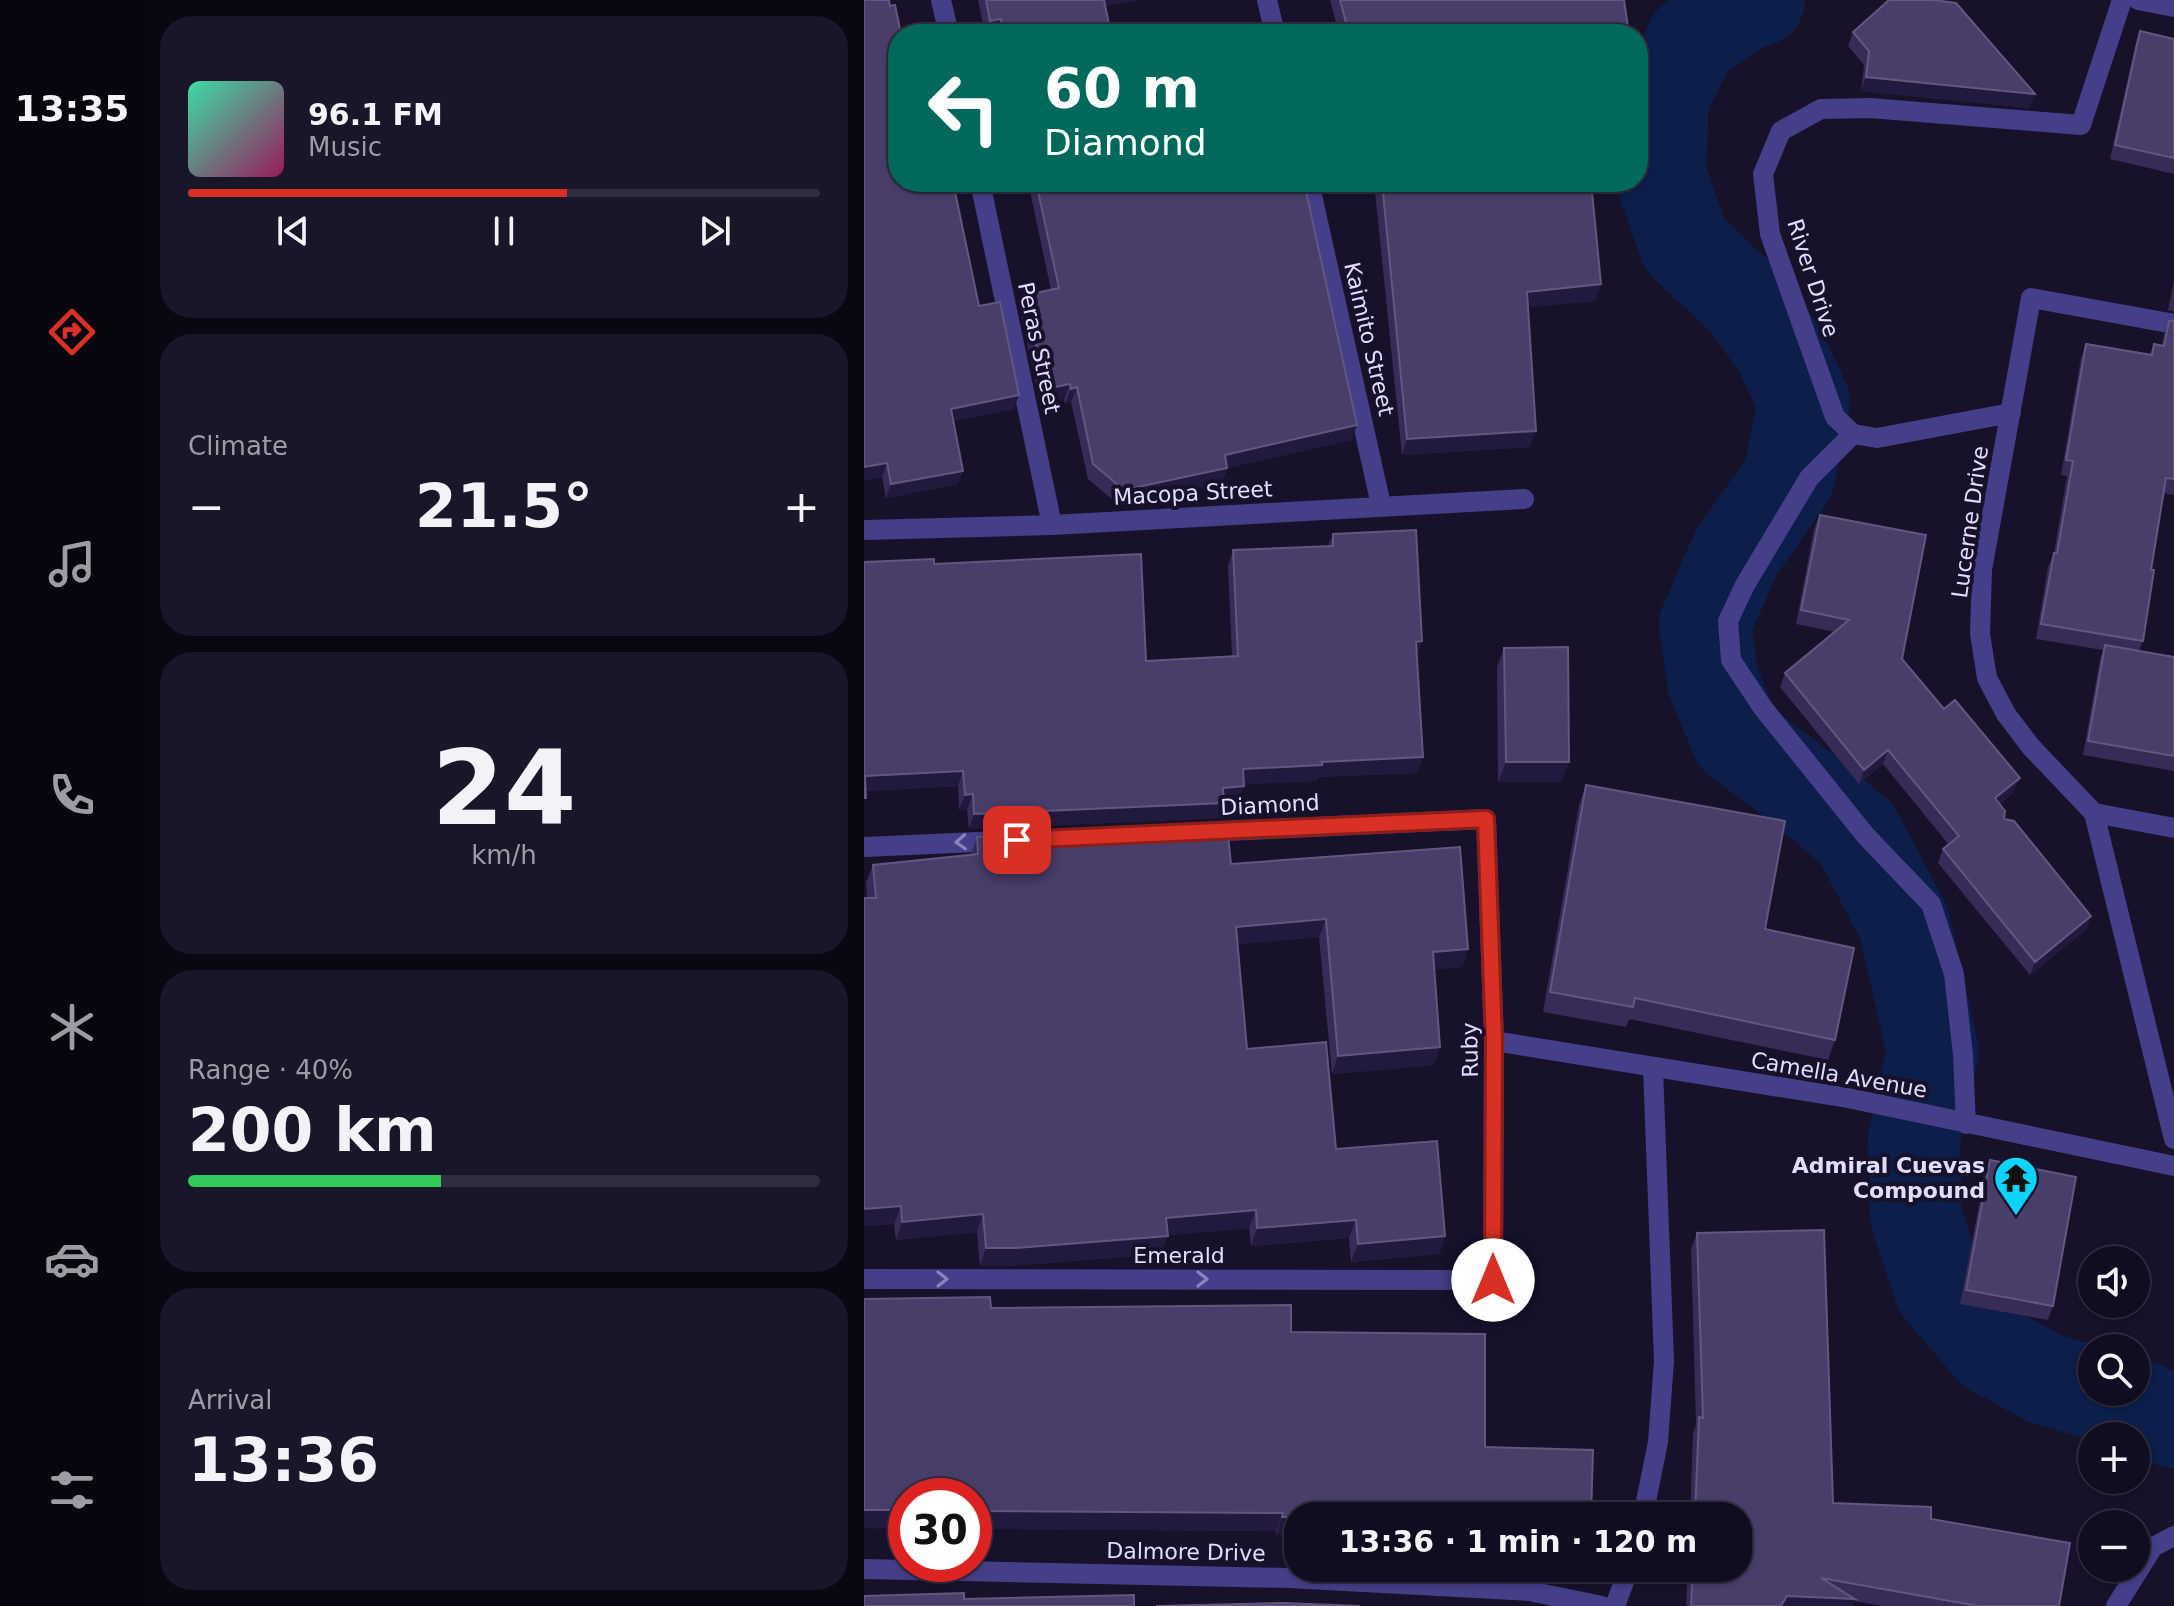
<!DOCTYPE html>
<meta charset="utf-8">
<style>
body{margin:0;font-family:"DejaVu Sans",sans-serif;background:#1a1629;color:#f1f3f6;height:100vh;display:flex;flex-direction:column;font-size:30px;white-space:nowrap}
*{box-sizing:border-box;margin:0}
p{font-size:26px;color:#9c9ca5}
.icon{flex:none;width:44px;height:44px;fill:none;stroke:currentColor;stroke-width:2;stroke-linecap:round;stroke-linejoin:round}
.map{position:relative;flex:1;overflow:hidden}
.side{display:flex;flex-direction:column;gap:16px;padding:16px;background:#090712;width:720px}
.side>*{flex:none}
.hud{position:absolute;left:24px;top:24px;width:760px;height:168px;border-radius:32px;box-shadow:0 2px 6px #0004,0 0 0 2px #302d3e;background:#00695c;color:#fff;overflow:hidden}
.buttons{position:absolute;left:1214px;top:1246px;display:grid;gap:16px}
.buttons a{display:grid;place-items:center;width:72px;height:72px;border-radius:50%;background:#110d20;box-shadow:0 2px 6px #0004,0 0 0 2px #302d3e;font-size:40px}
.speed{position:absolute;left:24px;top:1478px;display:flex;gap:16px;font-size:40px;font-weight:700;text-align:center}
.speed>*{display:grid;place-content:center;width:104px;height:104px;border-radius:50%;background:#110d20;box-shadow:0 2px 6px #0004,0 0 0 2px #302d3e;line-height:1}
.speed .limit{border:12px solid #d22;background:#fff;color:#111}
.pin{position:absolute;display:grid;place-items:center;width:68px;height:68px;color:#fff;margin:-34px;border-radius:16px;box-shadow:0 4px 12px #0006}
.me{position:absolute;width:88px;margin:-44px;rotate:0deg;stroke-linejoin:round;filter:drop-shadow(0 0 6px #0008)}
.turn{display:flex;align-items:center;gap:28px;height:168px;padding:0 24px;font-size:36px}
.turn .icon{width:104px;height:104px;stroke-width:2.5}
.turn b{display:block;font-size:56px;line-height:68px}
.big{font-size:60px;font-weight:800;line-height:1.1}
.side .widget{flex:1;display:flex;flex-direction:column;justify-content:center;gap:12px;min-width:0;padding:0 28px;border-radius:32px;background:#1a1629}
.side .dial{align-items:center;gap:0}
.dial b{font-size:104px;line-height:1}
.song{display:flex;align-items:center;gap:24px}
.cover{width:96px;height:96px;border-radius:12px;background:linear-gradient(135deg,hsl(160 70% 55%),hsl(330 70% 35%))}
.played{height:8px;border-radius:4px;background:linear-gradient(90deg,#d93025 60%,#302d3e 60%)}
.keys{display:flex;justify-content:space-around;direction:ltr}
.heat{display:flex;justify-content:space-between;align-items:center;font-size:44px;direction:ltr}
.charge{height:12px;border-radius:6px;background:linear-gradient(90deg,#34c759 40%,#302d3e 0)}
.trip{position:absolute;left:420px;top:1502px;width:468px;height:80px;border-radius:32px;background:#110d20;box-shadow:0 2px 6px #0004,0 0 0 2px #302d3e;font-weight:800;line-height:80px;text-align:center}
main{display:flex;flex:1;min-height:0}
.tab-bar{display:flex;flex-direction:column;width:144px;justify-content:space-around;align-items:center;background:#07050d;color:#9c9ca5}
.tab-bar .icon{width:56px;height:56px}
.tab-bar .on{color:#d93025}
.tab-bar b{font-size:36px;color:#f1f3f6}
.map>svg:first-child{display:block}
</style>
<main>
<nav class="tab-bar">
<b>13:35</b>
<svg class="icon on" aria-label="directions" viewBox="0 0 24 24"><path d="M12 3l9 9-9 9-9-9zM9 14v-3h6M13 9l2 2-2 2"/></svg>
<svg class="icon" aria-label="music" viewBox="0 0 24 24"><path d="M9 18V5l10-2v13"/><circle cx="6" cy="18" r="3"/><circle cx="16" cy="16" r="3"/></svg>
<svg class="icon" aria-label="phone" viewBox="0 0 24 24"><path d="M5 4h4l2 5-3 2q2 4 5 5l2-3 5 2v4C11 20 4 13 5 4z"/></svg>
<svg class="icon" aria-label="climate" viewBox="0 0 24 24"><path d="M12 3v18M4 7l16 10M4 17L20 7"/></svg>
<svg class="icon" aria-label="car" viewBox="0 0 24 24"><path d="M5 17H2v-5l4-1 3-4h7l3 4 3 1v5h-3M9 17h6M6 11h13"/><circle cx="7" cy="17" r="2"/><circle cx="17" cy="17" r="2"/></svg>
<svg class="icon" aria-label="filters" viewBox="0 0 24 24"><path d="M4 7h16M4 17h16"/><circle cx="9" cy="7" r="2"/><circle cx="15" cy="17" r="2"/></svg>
</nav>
<section class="side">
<div class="widget">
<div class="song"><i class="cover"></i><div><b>96.1 FM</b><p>Music</p></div></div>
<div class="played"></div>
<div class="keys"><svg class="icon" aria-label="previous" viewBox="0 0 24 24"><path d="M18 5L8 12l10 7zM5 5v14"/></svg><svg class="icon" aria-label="pause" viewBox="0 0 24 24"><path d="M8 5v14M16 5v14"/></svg><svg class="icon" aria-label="next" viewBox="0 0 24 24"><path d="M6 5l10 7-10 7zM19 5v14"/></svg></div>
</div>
<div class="widget"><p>Climate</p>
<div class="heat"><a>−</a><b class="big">21.5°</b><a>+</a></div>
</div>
<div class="widget dial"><b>24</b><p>km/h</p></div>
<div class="widget"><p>Range · 40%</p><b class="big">200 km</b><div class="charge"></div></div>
<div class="widget"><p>Arrival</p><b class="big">13:36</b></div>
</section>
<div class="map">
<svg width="1310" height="1606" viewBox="0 0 1310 1606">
<rect width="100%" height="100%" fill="#17112a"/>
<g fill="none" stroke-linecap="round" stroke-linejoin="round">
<path stroke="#0c1e49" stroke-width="92" d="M 895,0 L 880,5 L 828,40 L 799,98 L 796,175 L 821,245 L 882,302 L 914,347 L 940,401 L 925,477 L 872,553 L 841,624 L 849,681 L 873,739 L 945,793 L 993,834 L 1040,923 L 1069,1052 L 1050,1139 L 1052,1217 L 1076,1289 L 1127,1349 L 1182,1379 L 1278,1407 L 1310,1422"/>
<path stroke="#453e88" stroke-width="20" d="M 77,0 L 85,34
M 403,0 L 411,34
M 1274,0 L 1310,7
M 116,182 L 188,525
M 445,182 L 517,505
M 1310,324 L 1167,298 L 1118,570 L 1116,634 L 1123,678 L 1142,714 L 1167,747 L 1230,813 L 1310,1139
M 1147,413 L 1013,438 L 989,434 L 971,417 L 906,234 L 899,174 L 917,131 L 957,109 L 1006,108 L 1217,125 L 1258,0
M 989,434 L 945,478 L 881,585 L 864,621 L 867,660 L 899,708 L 1002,836 L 1067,904 L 1090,974 L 1099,1055 L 1102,1124
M 0,530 L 188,525 L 660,499
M 1230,813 L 1310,828
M 0,847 L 136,841
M 630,1041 L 984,1098 L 1310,1166
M 0,1279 L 629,1280 L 630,1041 L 622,819 L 340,832
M 779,1516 L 794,1442 L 800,1361 L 789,1068
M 0,1569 L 425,1578 L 665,1591 L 738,1606
M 751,1606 L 765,1568
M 1252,1606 L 1289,1547 L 1310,1536"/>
</g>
<path fill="#372b58" d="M 0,0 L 34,182 L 115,306 L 150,409 L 89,421 L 94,484 L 22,498 L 18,477 L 0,480 Z
M 114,0 L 274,0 L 241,6 L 247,34 L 121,34 Z
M 466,0 L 760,0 L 765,34 L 475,34 Z
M 1276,31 L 1310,39 L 1310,174 L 1246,159 L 1271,46 Z
M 989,32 L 1166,108 L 997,91 L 1000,65 L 984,46 Z
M 164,182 L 286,182 L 287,189 L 488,440 L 363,468 L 358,483 L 255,505 L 224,479 L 207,402 L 201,404 L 200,399 L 176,404 L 156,310 L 162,295 L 187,290 Z
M 510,182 L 727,182 L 737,284 L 731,301 L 664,307 L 666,447 L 538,455 Z
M 1310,280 L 1310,312 L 1304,310 Z
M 1305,321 L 1310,321 L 1310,495 L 1300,493 L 1287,570 L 1279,641 L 1275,651 L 1310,657 L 1310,771 L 1219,755 L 1236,659 L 1239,650 L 1172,639 L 1184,567 L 1190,553 L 1203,476 L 1197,475 L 1217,358 L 1222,344 L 1286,354 L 1290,344 L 1298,345 L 1300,335 Z
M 956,515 L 1038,659 L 1150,792 L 1136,804 L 1140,819 L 1227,916 L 1222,930 L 1166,975 L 1074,863 L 1079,849 L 1085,845 L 1019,764 L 995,784 L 916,687 L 921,673 L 971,632 L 932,624 L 950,529 Z
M 469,534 L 558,641 L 553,654 L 559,757 L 553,773 L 454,777 L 452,781 L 380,784 L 374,802 L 360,803 L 354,818 L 105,829 L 103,810 L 95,810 L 94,786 L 2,791 L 0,562 L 70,564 L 282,661 L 368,657 L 364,566 L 369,550 L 464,546 Z
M 640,648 L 698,782 L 634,782 L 633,667 Z
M 722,785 L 901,929 L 971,1040 L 964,1060 L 765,1019 L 762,1027 L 679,1012 L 715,805 Z
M 113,837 L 367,864 L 604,949 L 598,967 L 570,969 L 570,1065 L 468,1074 L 455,937 L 374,944 L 383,1049 L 472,1149 L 581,1236 L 575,1254 L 487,1262 L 485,1238 L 387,1246 L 385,1228 L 304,1235 L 297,1254 L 146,1266 L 116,1266 L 113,1232 L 32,1240 L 30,1224 L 0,1226 L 0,898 L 3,898 L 2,883 L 9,865 L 107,855 Z
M 1126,1160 L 1189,1306 L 1184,1320 L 1096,1304 L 1121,1174 Z
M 833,1233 L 969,1503 L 1067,1519 L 1195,1606 L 1018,1606 L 990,1601 L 988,1606 L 822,1606 L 824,1568 L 874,1568 L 874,1516 L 826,1516 L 829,1433 L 832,1425 L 827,1249 Z
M 0,1299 L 127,1308 L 427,1332 L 434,1536 L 412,1535 L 412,1531 L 0,1528 Z"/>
<path fill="#22193e" d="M 238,0 L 274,0 L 239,6 Z
M 137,19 L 132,34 L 122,34 L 126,21 Z
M 1002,77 L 1171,94 L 1166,108 L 997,91 Z
M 737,284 L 731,301 L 657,308 L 663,292 Z
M 206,384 L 200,399 L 176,404 L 181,389 Z
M 213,387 L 207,402 L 201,404 L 207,389 Z
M 155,395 L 150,409 L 82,423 L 87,409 Z
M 493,425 L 488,440 L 355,470 L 361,455 Z
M 672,431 L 666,447 L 538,455 L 543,439 Z
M 23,463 L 18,477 L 0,480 L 0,467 Z
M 363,468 L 358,483 L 255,505 L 260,490 Z
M 99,471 L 94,484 L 22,498 L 27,484 Z
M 558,641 L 552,657 L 552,642 Z
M 1024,750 L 1019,764 L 995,784 L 1000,770 Z
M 559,757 L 553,773 L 454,777 L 452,781 L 373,785 L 379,769 L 458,762 Z
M 642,762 L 705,762 L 698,782 L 634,782 Z
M 99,771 L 94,786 L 0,791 L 1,776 Z
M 1156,778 L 1150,792 L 1126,812 L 1131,798 Z
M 380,786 L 374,802 L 360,803 L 354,818 L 105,829 L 110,814 L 359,788 Z
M 109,794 L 103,810 L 95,810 L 101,795 Z
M 1227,916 L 1222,930 L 1166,975 L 1171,962 Z
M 462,919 L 455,937 L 366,945 L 372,927 Z
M 604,949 L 598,967 L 562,970 L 569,952 Z
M 576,1047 L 570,1065 L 468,1074 L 474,1056 Z
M 37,1206 L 30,1224 L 0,1226 L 0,1209 Z
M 392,1210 L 385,1228 L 296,1236 L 302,1218 Z
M 119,1214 L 113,1232 L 32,1240 L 38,1222 Z
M 492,1220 L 485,1238 L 387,1246 L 393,1228 Z
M 304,1236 L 297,1254 L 146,1266 L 116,1266 L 122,1248 Z
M 581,1236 L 575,1254 L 487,1262 L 494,1244 Z
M 0,1510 L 42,1510 L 42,1529 L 0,1528 Z
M 110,1511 L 419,1513 L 412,1531 L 110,1529 Z
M 418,1517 L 434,1517 L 434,1536 L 412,1535 Z
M 923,1596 L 991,1599 L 988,1606 L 917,1606 Z"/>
<path fill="#493e69" stroke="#615781" stroke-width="2" d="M 0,0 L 25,0 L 26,6 L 31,5 L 37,34 L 34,34 L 34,182 L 89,182 L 115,306 L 136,302 L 155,395 L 87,409 L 99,471 L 27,484 L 23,463 L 0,467 Z
M 122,0 L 240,0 L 247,34 L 140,34 L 137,19 L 126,21 Z
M 476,0 L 760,0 L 765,34 L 485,34 Z
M 1025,0 L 1070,0 L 1092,3 L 1171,94 L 1002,77 L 1005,51 L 989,32 Z
M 1276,31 L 1310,39 L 1310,158 L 1251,145 Z
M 172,182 L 286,182 L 287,189 L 290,188 L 292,193 L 343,182 L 440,182 L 493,425 L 361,455 L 363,468 L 260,490 L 229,464 L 213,387 L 207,389 L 206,384 L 181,389 L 162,295 L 195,288 Z
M 518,182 L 727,182 L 737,284 L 663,292 L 672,431 L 543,439 Z
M 1305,321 L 1310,321 L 1310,479 L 1302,478 L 1287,570 L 1290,570 L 1279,641 L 1177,624 L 1190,553 L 1193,553 L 1209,461 L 1202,460 L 1222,344 L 1288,355 L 1290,344 L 1300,346 Z
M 956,515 L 1062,535 L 1038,659 L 1080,709 L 1091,700 L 1156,778 L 1131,798 L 1141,811 L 1140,819 L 1150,821 L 1227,916 L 1171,962 L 1079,849 L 1095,836 L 1024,750 L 1000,770 L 921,673 L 985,620 L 937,610 Z
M 552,530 L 558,641 L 552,642 L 559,757 L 458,762 L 458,765 L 379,769 L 380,786 L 359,788 L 360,803 L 110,814 L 109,794 L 101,795 L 99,771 L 1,776 L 2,798 L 0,798 L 0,562 L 70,559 L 70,564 L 277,554 L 282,661 L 374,656 L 369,550 L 469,546 L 469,534 Z
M 1241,645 L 1310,657 L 1310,756 L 1224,741 Z
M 704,647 L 705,762 L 642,762 L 640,648 Z
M 722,785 L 921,821 L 901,929 L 990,948 L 971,1040 L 771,998 L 769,1007 L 686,992 Z
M 363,826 L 367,864 L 596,847 L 604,949 L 569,952 L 576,1047 L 474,1056 L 462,919 L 372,927 L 383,1049 L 462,1042 L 472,1149 L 573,1141 L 581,1236 L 494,1244 L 492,1220 L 393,1228 L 392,1210 L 302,1218 L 304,1236 L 152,1248 L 122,1248 L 119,1214 L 38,1222 L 37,1206 L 0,1209 L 0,898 L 12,898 L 9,865 L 114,854 L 113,837 Z
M 1126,1160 L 1212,1177 L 1189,1306 L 1102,1290 Z
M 960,1230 L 969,1503 L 1067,1507 L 1067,1519 L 1206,1543 L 1195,1606 L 1114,1606 L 957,1578 L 991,1599 L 923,1596 L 917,1606 L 827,1606 L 829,1568 L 874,1568 L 874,1516 L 831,1516 L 835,1417 L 839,1418 L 833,1233 Z
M 126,1297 L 127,1308 L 427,1305 L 427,1332 L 621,1334 L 621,1447 L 729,1450 L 727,1516 L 434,1516 L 434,1517 L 418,1517 L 419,1513 L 110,1511 L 110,1496 L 42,1496 L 42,1510 L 0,1510 L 0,1299 Z
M 100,1593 L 100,1599 L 270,1595 L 270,1606 L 0,1606 L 0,1596 Z
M 419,1603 L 496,1606 L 292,1606 Z"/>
<defs><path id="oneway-chevron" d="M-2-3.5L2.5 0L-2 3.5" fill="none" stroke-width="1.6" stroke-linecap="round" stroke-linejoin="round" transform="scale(2)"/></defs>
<g stroke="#8c85bd">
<use href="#oneway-chevron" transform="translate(97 842) rotate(177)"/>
<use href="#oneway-chevron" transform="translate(78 1279)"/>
<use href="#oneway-chevron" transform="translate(338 1279)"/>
</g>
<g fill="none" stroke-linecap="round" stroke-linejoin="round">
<g stroke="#8d1f18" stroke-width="20">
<path id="route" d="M 153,840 L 622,819 L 630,1041 L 629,1280"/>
</g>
<use href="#route" stroke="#d93025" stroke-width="14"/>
</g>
<defs>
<g id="temple-pin" transform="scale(2.3)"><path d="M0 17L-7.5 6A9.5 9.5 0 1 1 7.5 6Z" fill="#0cd3fa" stroke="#17112a"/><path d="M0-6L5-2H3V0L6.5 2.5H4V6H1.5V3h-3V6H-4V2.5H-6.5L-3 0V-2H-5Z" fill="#111"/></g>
</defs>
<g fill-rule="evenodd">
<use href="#temple-pin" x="1152" y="1178"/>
</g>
<g text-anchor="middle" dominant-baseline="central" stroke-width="8" stroke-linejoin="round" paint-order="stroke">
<g font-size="22" fill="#e2dcfe" stroke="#17112a">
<text transform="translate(949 278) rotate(72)">River Drive</text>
<text transform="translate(505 339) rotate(77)">Kaimito Street</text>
<text transform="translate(175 348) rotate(78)">Peras Street</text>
<text transform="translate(329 493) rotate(-3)">Macopa Street</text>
<text transform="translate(1106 522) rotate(-82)">Lucerne Drive</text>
<text transform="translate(406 805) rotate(-3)">Diamond</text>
<text transform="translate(606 1050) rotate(-91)">Ruby</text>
<text transform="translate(975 1075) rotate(10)">Camella Avenue</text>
<text x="315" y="1255">Emerald</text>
<text transform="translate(322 1552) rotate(1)">Dalmore Drive</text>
</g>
<g font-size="22" font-weight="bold" fill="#e2dcfe" stroke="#17112a" text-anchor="end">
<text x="1121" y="1165">Admiral Cuevas<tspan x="1121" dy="25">Compound</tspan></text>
</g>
</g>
</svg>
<div class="buttons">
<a><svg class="icon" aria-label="sound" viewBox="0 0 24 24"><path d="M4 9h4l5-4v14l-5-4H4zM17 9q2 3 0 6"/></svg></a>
<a><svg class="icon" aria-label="search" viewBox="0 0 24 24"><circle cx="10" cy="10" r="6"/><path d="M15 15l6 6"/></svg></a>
<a>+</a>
<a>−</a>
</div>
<div class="speed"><div class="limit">30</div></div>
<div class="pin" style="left:153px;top:840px;background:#d93025"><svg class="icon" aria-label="arrive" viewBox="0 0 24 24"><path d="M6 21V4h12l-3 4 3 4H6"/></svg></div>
<svg class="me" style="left:629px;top:1280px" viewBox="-20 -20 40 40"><circle r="19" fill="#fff"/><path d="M0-13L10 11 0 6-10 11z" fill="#d93025"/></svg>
<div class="trip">13:36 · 1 min · 120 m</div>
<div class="hud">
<div class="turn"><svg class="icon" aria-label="left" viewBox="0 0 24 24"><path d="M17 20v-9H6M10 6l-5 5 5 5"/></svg><div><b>60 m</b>Diamond</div></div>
</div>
</div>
</main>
